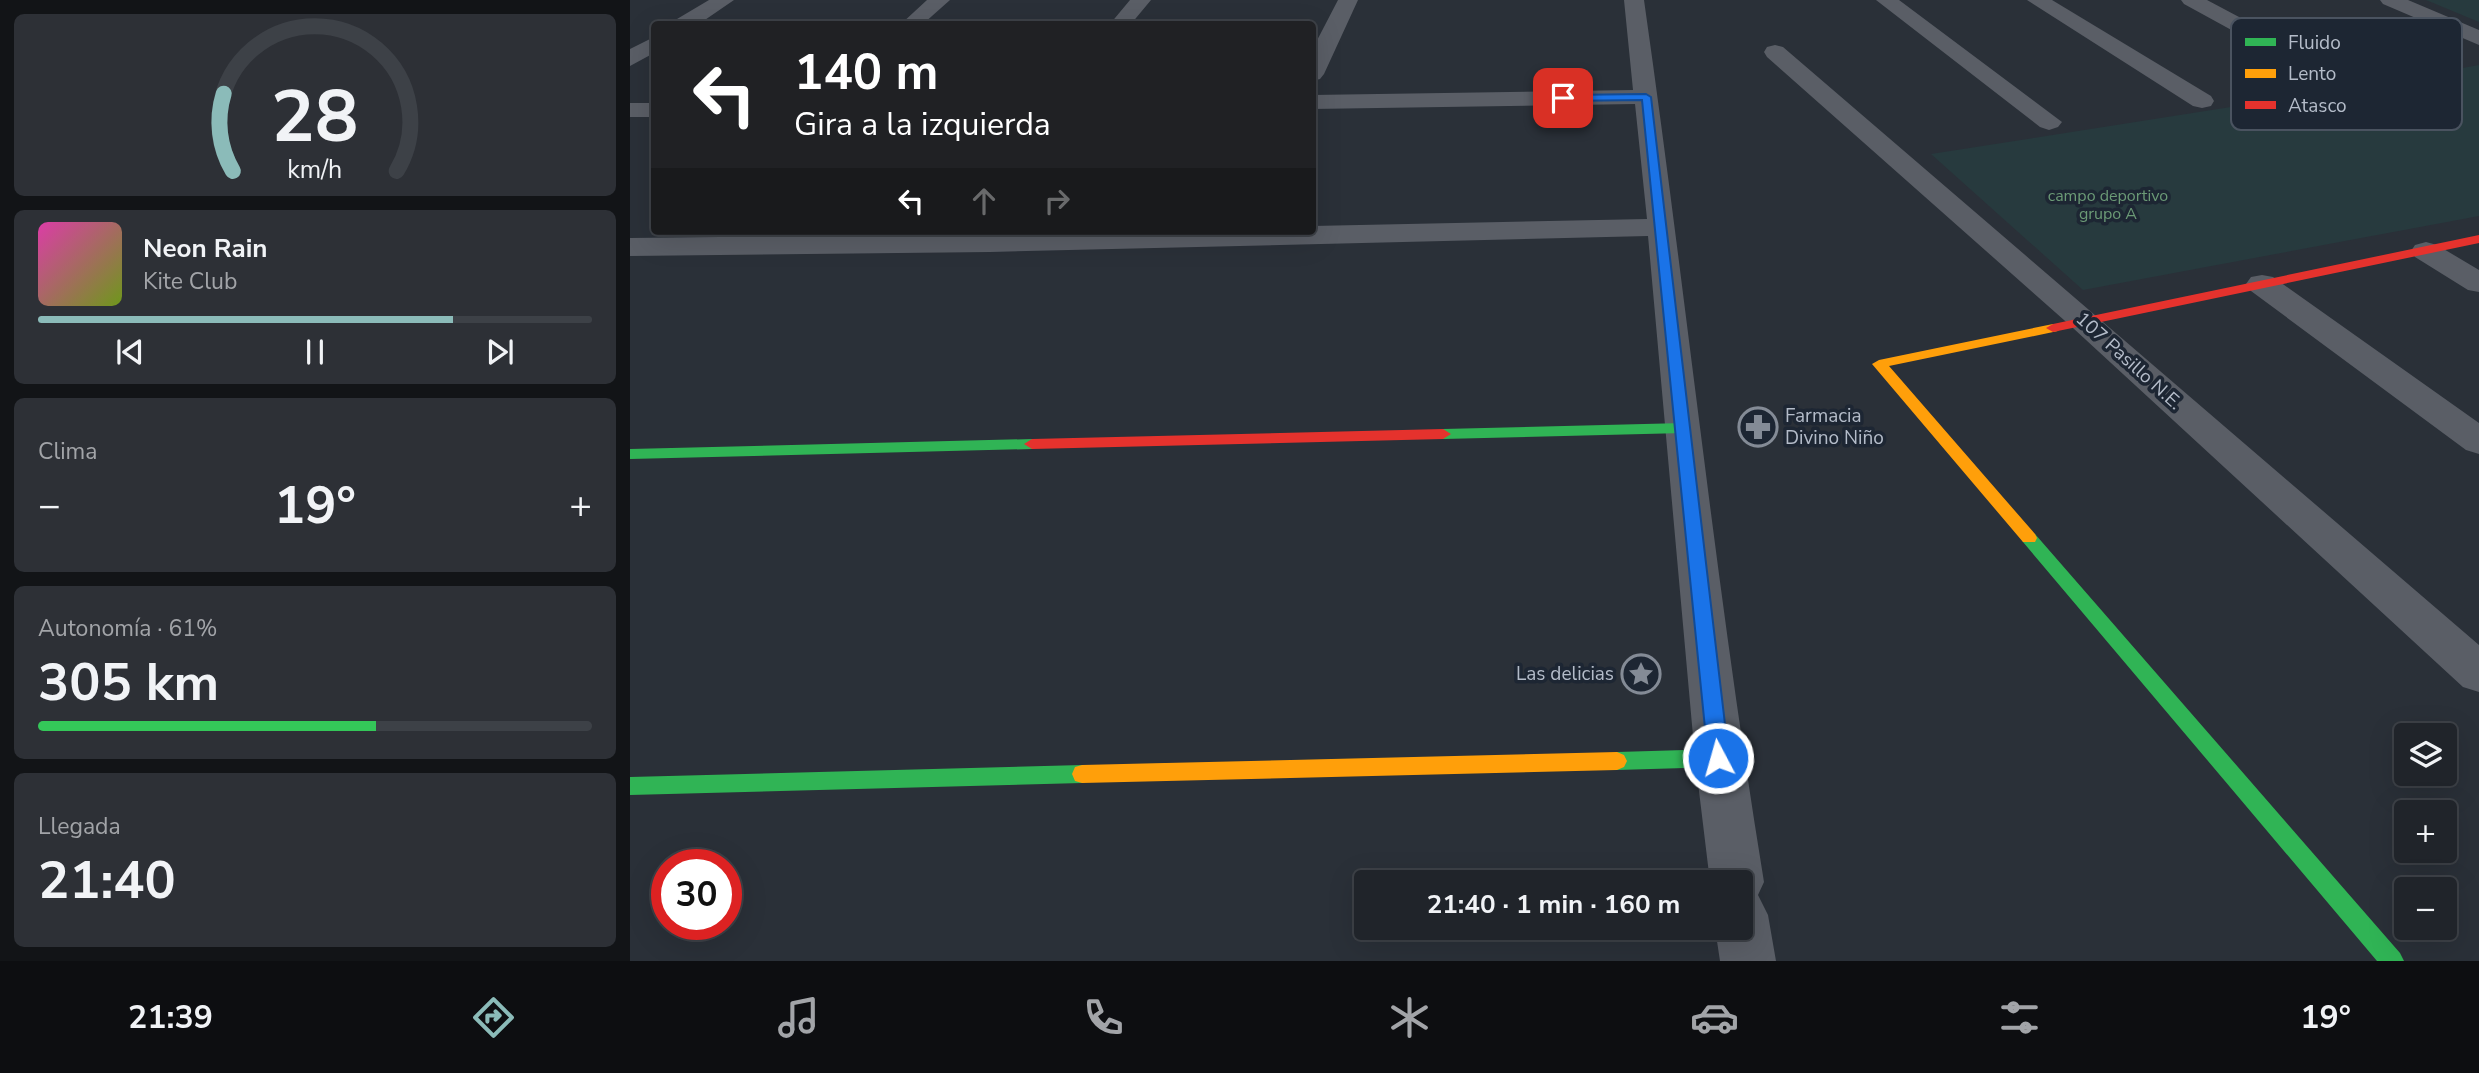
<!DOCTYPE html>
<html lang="es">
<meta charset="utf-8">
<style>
body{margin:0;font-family:"Nunito Sans",sans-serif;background:#2d3036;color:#f1f3f6;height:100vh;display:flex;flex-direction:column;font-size:26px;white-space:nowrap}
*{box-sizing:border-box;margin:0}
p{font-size:23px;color:#a2a4a8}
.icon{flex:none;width:38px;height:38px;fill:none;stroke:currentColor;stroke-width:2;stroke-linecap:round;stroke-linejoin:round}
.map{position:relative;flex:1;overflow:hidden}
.details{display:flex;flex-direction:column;gap:14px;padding:14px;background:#121417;width:630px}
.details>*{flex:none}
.top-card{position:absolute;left:21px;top:21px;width:665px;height:214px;border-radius:7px;box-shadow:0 7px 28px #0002,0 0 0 2px #3d4147;background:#202124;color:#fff;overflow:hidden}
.tools{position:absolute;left:1764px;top:723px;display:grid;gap:14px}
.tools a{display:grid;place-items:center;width:63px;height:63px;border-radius:7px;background:#20242a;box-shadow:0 7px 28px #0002,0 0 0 2px #3d4147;font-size:35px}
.speed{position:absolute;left:21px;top:849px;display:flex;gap:14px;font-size:35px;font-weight:700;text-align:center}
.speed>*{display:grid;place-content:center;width:91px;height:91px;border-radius:50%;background:#20242a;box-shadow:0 7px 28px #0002,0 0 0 2px #3d4147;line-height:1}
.speed .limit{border:10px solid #d22;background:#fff;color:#111}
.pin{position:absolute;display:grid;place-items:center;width:60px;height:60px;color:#fff;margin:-30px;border-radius:14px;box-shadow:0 4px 10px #0006}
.me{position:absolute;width:77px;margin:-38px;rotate:354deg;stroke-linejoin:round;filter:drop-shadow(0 0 5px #0008)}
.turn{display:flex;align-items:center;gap:24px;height:147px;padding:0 28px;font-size:32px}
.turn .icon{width:91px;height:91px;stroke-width:2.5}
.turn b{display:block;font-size:49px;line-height:60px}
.lanes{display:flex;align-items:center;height:66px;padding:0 28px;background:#0003;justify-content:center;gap:35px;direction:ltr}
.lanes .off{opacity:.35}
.big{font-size:52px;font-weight:700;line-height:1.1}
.details .tile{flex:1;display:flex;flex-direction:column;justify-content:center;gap:10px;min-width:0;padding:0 24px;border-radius:10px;background:#2d3036}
.details .dial{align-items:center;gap:0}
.dial svg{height:182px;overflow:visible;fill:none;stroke:#3d4147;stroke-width:7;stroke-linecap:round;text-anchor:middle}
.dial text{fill:#f1f3f6;stroke:none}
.song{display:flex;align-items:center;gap:21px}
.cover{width:84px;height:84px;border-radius:10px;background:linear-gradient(135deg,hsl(320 70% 55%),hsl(80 70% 35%))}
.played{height:7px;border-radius:4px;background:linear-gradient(90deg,#8bbbb9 75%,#3d4147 75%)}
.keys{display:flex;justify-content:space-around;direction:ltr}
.heat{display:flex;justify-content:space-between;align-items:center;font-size:38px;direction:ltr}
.charge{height:10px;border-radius:5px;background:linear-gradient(90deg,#34c759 61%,#3d4147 0)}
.trip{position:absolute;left:724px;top:870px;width:399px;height:70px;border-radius:7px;background:#20242a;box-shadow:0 7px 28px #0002,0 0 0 2px #3d4147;font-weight:700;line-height:70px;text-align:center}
.tab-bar{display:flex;height:112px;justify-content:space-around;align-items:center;background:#0d0e11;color:#a2a4a8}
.tab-bar .icon{width:49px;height:49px}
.tab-bar .current{color:#8bbbb9}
.tab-bar b{font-size:32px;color:#f1f3f6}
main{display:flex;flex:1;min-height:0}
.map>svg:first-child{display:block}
</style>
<main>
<section class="details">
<div class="tile dial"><svg viewBox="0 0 100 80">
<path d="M14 69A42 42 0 1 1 86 69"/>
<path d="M14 69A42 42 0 0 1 10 35" stroke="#8bbbb9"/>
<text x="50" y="56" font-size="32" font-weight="700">28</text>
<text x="50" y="72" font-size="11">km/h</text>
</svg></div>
<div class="tile">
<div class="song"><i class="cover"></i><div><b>Neon Rain</b><p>Kite Club</p></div></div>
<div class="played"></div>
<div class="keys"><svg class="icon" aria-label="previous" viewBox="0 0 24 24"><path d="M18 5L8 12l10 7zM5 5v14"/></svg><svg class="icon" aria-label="pause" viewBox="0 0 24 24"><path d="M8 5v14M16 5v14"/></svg><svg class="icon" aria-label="next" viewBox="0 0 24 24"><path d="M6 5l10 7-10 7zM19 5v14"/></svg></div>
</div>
<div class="tile"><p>Clima</p>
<div class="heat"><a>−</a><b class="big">19°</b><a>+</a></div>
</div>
<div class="tile"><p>Autonomía · 61%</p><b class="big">305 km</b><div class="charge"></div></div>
<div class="tile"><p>Llegada</p><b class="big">21:40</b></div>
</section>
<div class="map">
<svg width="1849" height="961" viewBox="0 0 1849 961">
<rect width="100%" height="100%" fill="#2a3038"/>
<path fill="#273a3e" d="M 1796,0 L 1849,0 L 1849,22 Z
M 1849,65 L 1849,216 L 1453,290 L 1301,154 L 1729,87 Z"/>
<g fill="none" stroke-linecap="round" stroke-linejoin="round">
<path fill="#5a5e66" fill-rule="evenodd" d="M 79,0 L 104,0 L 69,24 L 45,24 L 47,19 Z
M 297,0 L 320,0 L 293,24 L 271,24 Z
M 500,0 L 521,0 L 501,24 L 480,24 Z
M 708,0 L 728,0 L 694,74 L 690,79 L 682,81 L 682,50 Z
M 994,0 L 1014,0 C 1056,294 1086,589 1134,882 L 1128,895 L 1138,915 L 1146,961 L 1090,961 L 1085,928 L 1111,928 L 1111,882 L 1080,882 L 1065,758 L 1018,236 L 360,252 L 0,256 L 0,238 L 682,231 L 682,226 L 1017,219 L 1005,104 L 682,109 L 682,95 L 1003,90 Z
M 1246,0 L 1269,0 L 1432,122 L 1428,127 L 1419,130 L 1410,127 Z
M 1397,0 L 1422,0 L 1581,96 L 1584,101 L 1581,106 L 1572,108 L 1563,106 Z
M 1551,0 L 1577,0 L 1716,74 L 1720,79 L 1716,84 L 1700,84 L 1554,4 Z
M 1750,0 L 1778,0 L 1849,30 L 1849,45 L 1753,4 Z
M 24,37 L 24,53 L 0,66 L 0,49 Z
M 1145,45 L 1153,47 L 1849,645 L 1849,692 L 1833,687 L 1443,328 L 1137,57 L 1134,52 L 1137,47 Z
M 0,103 L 24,103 L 24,117 L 0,117 Z
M 1796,242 L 1807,245 L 1849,270 L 1849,292 L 1838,290 L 1785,257 L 1781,251 L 1785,245 Z
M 1632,275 L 1643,277 L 1849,423 L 1849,454 L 1836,450 L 1621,291 L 1616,284 L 1621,277 Z"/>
<path fill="#30b455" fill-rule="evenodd" d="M 1054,423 L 1061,428 L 1054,433 L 813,439 L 805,434 L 813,429 Z
M 402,439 L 410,444 L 402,449 L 0,459 L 0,449 Z
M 1399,532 L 1405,534 L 1770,953 L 1774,961 L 1747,961 L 1393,542 L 1391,538 L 1393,534 Z
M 1089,749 L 1096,752 L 1099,758 L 1096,764 L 1089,767 L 987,770 L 980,767 L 977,761 L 980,755 L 987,752 Z
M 452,765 L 459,767 L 462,774 L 459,781 L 452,783 L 0,795 L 0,777 Z"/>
<path fill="#ff9f0a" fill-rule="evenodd" d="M 1423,324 L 1430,328 L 1428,331 L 1259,366 L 1405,534 L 1407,538 L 1405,542 L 1393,542 L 1242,364 L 1249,360 Z
M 987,752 L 994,755 L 997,761 L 994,767 L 987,770 L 452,783 L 445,781 L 442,774 L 445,767 L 452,765 Z"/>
<path fill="#e5322d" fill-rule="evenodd" d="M 1849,235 L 1849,243 L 1423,332 L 1416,328 L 1423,324 Z
M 813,429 L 821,434 L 813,439 L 402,449 L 394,444 L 402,439 Z"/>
</g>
<path fill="#1a73e8" stroke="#114b97" stroke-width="2" d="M 1016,94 L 1021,97 L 1099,758 L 1096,764 L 1088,767 L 1081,764 L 1078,758 L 1012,100 L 933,101 L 928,98 L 933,95 Z"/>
<defs>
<g id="pharmacy-ring" transform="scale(2.0125)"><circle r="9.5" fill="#1d2633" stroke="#848b96" stroke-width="1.5"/><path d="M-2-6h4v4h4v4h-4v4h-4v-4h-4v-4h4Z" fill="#848b96"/></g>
<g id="sight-ring" transform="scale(2.0125)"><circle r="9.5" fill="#1d2633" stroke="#848b96" stroke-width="1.5"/><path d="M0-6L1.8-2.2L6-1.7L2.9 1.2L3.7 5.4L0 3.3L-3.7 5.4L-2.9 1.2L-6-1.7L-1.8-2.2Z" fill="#848b96"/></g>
</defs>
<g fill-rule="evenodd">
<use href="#pharmacy-ring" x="1128" y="427"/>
<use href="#sight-ring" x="1011" y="674"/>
</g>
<g text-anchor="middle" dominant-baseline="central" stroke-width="7" stroke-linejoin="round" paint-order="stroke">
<g font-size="16" fill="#6b9a76" stroke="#1d2633">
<text x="1478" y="196">campo deportivo<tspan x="1478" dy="18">grupo A</tspan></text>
</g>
<g font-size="19" fill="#b4bcc9" stroke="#1d2633">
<text transform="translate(1499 361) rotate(42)">107 Pasillo N.E.</text>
</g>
<g font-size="19" fill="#b4bcc9" stroke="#1d2633" text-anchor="start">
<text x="1155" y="416">Farmacia<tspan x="1155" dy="22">Divino Niño</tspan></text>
<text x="984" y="674" text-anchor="end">Las delicias</text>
</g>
</g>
<rect x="1601" y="18" width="231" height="112" rx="10" fill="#1d2633" stroke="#4a5360" stroke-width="2"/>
<rect x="1615" y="38" width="31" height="8" fill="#30b455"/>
<rect x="1615" y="69" width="31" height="9" fill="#ff9f0a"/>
<rect x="1615" y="101" width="31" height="8" fill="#e5322d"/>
<g font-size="19" fill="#b4bcc9">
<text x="1658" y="49">Fluido</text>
<text x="1658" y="80">Lento</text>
<text x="1658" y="112">Atasco</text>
</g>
</svg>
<div class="tools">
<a><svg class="icon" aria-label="layers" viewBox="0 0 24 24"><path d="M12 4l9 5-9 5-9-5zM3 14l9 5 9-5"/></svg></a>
<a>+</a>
<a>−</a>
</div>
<div class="speed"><div class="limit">30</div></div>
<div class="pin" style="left:933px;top:98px;background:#d93025"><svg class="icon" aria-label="arrive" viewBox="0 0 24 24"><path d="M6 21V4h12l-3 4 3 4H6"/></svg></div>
<svg class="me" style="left:1088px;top:758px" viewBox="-20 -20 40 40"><circle r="17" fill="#1a73e8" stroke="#fff" stroke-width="3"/><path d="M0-11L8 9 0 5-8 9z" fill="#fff"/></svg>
<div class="trip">21:40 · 1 min · 160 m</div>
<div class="top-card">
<div class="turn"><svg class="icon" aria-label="left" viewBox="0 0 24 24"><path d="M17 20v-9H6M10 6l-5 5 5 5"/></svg><div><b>140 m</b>Gira a la izquierda</div></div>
<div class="lanes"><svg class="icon" aria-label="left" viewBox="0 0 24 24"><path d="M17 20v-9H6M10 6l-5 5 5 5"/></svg><svg class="icon off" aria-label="ahead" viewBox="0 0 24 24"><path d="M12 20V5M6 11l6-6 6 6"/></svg><svg class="icon off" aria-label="right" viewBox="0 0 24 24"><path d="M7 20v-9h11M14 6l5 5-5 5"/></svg></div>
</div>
</div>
</main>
<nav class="tab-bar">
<b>21:39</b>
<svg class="icon current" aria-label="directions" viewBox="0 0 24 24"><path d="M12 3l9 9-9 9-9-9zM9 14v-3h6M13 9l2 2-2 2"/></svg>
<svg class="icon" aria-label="music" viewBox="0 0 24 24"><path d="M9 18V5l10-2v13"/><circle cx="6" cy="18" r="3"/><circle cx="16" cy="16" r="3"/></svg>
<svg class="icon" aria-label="phone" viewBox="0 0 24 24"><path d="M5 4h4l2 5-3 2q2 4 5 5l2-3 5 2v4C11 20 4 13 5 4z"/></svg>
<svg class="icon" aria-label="climate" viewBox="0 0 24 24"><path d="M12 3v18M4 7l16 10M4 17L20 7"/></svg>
<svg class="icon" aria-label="car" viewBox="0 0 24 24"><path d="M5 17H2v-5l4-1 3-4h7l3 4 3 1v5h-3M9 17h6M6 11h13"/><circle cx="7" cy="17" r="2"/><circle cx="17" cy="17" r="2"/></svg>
<svg class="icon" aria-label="filters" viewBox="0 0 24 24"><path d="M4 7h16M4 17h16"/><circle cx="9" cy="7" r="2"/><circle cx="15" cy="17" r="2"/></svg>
<b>19°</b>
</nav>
